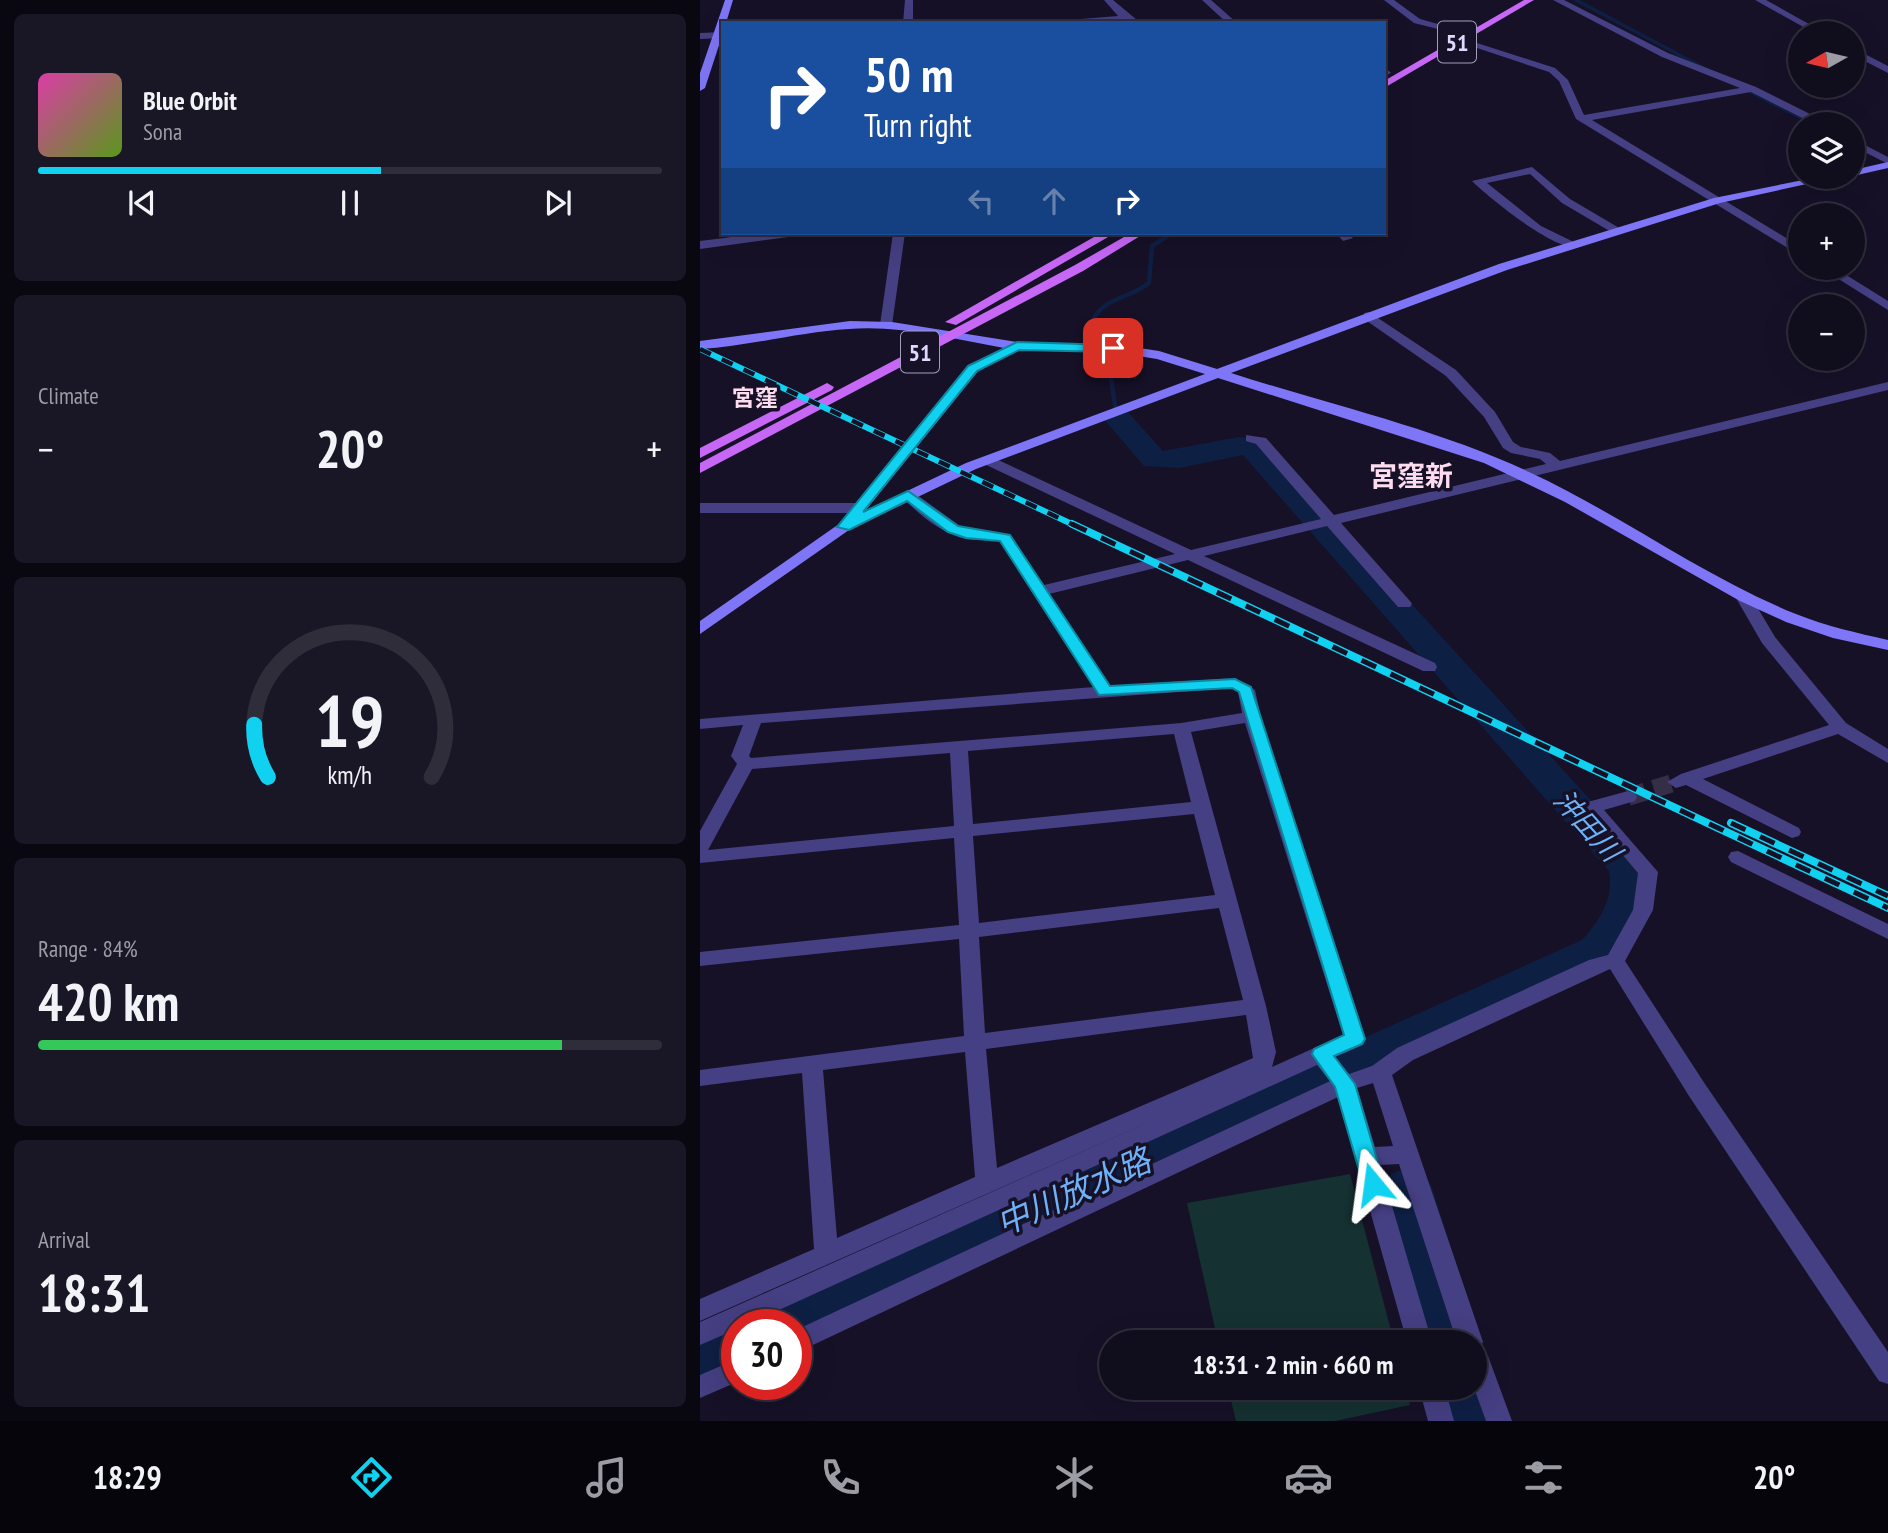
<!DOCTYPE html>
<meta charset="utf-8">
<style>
body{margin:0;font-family:"PT Sans Narrow","Noto Sans JP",sans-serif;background:#191626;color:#f1f3f6;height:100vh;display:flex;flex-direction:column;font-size:26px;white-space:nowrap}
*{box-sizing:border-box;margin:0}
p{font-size:23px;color:#9c9ca4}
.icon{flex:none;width:38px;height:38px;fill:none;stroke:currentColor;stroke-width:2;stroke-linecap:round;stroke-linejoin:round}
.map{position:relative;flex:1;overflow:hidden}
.details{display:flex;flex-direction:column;gap:14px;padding:14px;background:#090710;width:700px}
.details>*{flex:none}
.banner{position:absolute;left:21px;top:21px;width:665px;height:214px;border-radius:0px;box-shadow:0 7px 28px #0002,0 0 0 2px #302d3b;background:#1a4fa0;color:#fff;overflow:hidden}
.needle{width:46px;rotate:262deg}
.controls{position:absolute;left:1088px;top:21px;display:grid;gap:14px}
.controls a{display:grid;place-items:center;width:77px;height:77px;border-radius:50%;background:#100d1d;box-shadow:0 7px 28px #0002,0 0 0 2px #302d3b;font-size:35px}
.speed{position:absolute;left:21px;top:1309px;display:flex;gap:14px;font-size:35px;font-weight:700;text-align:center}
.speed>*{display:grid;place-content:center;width:91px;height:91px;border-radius:50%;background:#100d1d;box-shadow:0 7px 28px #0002,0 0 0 2px #302d3b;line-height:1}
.speed .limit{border:10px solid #d22;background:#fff;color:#111}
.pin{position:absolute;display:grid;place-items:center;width:60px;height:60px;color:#fff;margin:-30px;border-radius:14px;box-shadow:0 4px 10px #0006}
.me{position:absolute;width:77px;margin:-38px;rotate:344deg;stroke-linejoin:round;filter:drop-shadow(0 0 5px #0008)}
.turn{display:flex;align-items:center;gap:24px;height:147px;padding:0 28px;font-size:32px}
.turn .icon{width:91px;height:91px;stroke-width:2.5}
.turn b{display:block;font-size:49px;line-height:60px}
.lanes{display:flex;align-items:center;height:66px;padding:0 28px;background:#0003;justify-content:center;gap:35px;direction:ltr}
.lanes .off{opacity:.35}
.big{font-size:52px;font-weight:600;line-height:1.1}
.details .card{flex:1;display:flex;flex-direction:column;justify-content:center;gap:10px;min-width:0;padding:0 24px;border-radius:10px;background:#191626}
.details .dial{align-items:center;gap:0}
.dial svg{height:182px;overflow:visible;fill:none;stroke:#302d3b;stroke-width:7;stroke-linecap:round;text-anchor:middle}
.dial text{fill:#f1f3f6;stroke:none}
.song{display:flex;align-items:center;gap:21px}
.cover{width:84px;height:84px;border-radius:10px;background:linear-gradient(135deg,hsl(320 70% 55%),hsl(90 70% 35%))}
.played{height:7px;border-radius:4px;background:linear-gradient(90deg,#11d1f1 55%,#302d3b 55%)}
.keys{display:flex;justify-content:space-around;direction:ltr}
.heat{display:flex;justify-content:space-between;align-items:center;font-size:38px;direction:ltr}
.charge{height:10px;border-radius:5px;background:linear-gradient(90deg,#34c759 84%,#302d3b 0)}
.trip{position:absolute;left:399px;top:1330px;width:388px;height:70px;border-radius:35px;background:#100d1d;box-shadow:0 7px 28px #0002,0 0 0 2px #302d3b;font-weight:600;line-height:70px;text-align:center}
.dock{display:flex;height:112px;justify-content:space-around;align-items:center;background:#06050c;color:#9c9ca4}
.dock .icon{width:49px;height:49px}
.dock .on{color:#11d1f1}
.dock b{font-size:32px;color:#f1f3f6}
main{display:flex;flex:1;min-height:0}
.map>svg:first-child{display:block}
</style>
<main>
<section class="details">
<div class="card">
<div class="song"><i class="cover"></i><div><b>Blue Orbit</b><p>Sona</p></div></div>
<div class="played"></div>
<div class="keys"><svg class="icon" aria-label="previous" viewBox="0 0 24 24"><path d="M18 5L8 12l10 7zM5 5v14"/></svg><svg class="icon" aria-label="pause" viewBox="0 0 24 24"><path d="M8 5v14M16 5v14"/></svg><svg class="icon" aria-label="next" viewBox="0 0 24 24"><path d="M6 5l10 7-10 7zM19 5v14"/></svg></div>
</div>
<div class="card"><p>Climate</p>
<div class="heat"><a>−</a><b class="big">20°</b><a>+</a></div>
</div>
<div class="card dial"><svg viewBox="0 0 100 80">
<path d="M14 69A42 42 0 1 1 86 69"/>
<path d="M14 69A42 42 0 0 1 8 46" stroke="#11d1f1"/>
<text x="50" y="56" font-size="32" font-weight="700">19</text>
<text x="50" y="72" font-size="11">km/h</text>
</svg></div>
<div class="card"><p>Range · 84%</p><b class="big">420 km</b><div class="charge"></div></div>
<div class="card"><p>Arrival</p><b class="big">18:31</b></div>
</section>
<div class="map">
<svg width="1188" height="1421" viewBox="0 0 1188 1421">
<rect width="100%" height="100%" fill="#161127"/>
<path fill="#153131" d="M 650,1174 L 694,1342 L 518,1342 L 487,1203 Z
M 528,1388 L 706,1388 L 710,1405 L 635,1421 L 536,1421 Z"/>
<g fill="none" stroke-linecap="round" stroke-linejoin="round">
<path stroke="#0e1f44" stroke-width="3.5" d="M 876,0 L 1004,68
M 1045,89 L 1113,124"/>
<path stroke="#0e1f44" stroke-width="4.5" d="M 417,417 L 408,360 L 394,318 C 406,297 431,298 449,283 L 452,246 L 472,233"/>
<path fill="#0e1f44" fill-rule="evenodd" d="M 417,408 L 427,411 L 463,451 L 539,437 L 562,440 L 938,852 C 966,890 939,931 912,962 L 96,1341 L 96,1325 L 52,1325 L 60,1309 L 882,940 C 900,920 914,899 909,871 L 543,455 L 479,468 L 444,466 L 402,417 L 407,411 Z
M 708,1168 L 725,1174 L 732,1188 L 781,1342 L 775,1355 L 775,1342 L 729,1342 L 684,1188 L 691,1174 Z
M 37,1321 L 47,1325 L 37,1325 L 37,1368 L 0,1383 L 0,1336 Z
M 775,1367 L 788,1371 L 806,1421 L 752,1421 L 742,1388 L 775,1388 Z"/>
<path stroke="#342f47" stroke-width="18" stroke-dasharray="18 9" stroke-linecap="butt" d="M 928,797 L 976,782"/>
<path fill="#453f83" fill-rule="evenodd" d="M 205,0 L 213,0 L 213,23 L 203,23 Z
M 404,0 L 413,0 L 437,20 L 432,23 L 331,23 L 418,16 Z
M 502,0 L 511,0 L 537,23 L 527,23 Z
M 684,0 L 694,0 L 720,19 L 763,31 L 758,34 L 714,23 Z
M 853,0 L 864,0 L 968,53 L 1056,87 L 1126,122 L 1127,124 L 1114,124 L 1051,92 L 892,120 L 1101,247 L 1101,256 L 876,119 L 859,81 L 849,72 L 744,37 L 752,35 L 855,68 L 868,80 L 884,115 L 1040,88 L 962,57 Z
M 1055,0 L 1066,0 L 1125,33 L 1114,33 Z
M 23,32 L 23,38 L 0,39 L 0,33 Z
M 1153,48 L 1188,66 L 1188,73 L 1153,55 Z
M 684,70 L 689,71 L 691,73 L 684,76 Z
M 1153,139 L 1188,157 L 1188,164 L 1153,146 Z
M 832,167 L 870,199 L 921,229 L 921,233 L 913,233 L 862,203 L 830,174 L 787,183 L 841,226 L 880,245 C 862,258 787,196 772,181 Z
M 64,233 L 94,233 L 88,237 L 0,249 L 0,241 Z
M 193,233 L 205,233 L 192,325 L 186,329 L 180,325 Z
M 636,233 L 648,233 L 653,238 L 643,241 Z
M 1121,268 L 1135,268 L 1188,301 L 1188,310 Z
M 669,312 L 756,370 L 795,412 L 813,442 L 821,447 L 850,453 L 860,461 L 1188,382 L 1188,390 L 641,523 L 710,601 L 712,604 L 710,607 L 698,607 L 627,526 L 504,556 L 735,663 L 737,667 L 735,671 L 723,671 L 488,560 L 349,594 L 410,686 L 535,678 L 555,690 L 561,717 L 666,1039 L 663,1045 L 635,1057 L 649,1074 L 672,1066 L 697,1048 L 889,960 L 908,955 L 933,910 L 938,873 L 882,807 L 884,803 L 928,791 L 935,793 L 937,797 L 935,801 L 904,810 L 958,872 L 953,910 L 925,961 L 1005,1084 L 1188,1352 L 1188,1384 L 1179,1381 L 989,1096 L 910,969 L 713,1060 L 692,1075 L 783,1342 L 780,1347 L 788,1356 L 812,1421 L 786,1421 L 774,1388 L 775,1342 L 757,1342 L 699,1164 L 680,1165 L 732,1342 L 707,1342 L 638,1097 L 96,1353 L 96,1330 L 630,1081 L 617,1065 L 46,1325 L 37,1325 L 37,1329 L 0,1345 L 0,1322 L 458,1118 L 0,1321 L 0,1299 L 114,1249 L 102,1073 L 0,1086 L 0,1070 L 264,1036 L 259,939 L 0,966 L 0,952 L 259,925 L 254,838 L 0,863 L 0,831 L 37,764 L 31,756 L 43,725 L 0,729 L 0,719 L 394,687 L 299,541 C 288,540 277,541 266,539 C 242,534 216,513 201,495 L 208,491 L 213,492 L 263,528 L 310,535 L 344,585 L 475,554 L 282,463 L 282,457 L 292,457 L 491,550 L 621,519 L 556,444 L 546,441 L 546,435 L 566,438 L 634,515 L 846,464 L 840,459 L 811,453 L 803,448 L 784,417 L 746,376 L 664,319 L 664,313 ZM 532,688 L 538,692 L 542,713 L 481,723 L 51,758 L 49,756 L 61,723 ZM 545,723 L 643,1035 L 572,1067 L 576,1052 L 566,1006 L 491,732 ZM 474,734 L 491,802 L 273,824 L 268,751 ZM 250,753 L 254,826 L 8,850 L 52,769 ZM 494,814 L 515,895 L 279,923 L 273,836 ZM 519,908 L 543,1000 L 285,1033 L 279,937 ZM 546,1015 L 553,1058 L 297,1168 L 286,1049 ZM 265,1052 L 275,1177 L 137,1238 L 123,1070 ZM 673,1083 L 693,1146 L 675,1147 L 657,1088 Z
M 0,503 L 159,503 L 167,508 L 159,513 L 0,513 Z
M 1044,593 L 1050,595 L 1075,637 L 1146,723 L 1188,749 L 1188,763 L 1138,734 L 1003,779 L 1099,828 L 1101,832 L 1099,836 L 1092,838 L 986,785 L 976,788 L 967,782 L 981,774 L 1129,725 L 1062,643 L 1036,598 Z
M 1038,851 L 1188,924 L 1188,939 L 1031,862 L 1028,857 L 1031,852 Z
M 37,1359 L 37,1382 L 0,1398 L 0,1375 Z
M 719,1388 L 745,1388 L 754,1421 L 728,1421 Z"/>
<path fill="#7f76f7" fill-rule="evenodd" d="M 25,0 L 33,0 L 26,23 L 23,23 L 23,33 L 5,88 L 0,91 L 0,73 Z
M 1188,162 L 1188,168 L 1153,176 L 1153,170 Z
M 1118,177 L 1139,177 L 1020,203 L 807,270 L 531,373 C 627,404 738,429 829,472 C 920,514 1002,576 1096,614 C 1126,626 1157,633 1188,640 L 1188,650 L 1133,638 L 1086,622 L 1040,601 L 865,502 L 784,463 L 518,378 L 276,469 L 149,530 L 0,634 L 0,621 L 139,524 L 268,365 L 304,348 C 253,339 201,325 149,329 C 99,332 50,346 0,349 L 0,341 L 150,321 L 192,322 L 317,342 L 413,344 L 459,351 L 517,369 L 799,264 L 1014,198 ZM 319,350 L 413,352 L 457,359 L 505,374 L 266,463 L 165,511 L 278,371 Z"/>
<path fill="#c767f6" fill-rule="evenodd" d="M 824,0 L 834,0 L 684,88 L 684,81 Z
M 401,233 L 415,233 L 256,325 L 245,322 Z
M 431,233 L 445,233 L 383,271 L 0,473 L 0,463 L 375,265 Z
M 127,383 L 134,387 L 132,390 L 0,458 L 0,448 Z"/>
<g stroke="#11d1f1" stroke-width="6">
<path id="rail-far1" d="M 0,349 L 376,526"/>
</g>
<g stroke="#11d1f1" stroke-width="8">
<path id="rail" d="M 372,524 L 1188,908
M 1031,823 L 1188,896"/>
</g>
<use href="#rail-far1" stroke="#161127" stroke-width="4.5" stroke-dasharray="12" stroke-linecap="butt"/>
<use href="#rail" stroke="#161127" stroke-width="5" stroke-dasharray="16" stroke-linecap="butt"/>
</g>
<path fill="#11d1f1" stroke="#0b889d" stroke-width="2" d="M 317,342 L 413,345 L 419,348 L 413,352 L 319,350 L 277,371 L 163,512 L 208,491 L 258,526 L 310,535 L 410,686 L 535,679 L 551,687 L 665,1039 L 662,1044 L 634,1056 L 655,1084 L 684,1184 L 681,1189 L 673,1192 L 666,1189 L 663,1184 L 635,1087 L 612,1054 L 614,1049 L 644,1035 L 539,692 L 532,688 L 399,695 L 300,541 L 266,538 L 248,532 L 207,501 L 149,530 L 137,527 L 268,366 Z"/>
<g text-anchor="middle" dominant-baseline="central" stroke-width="7" stroke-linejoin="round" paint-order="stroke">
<g font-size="23" font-weight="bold" fill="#fddcef" stroke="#161127">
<text x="55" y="397">宮窪</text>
</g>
<g fill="#161127" stroke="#a39ebd" stroke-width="2">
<rect x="738" y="21.5" width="38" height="41" rx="5"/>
<rect x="201" y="331.5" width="38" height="41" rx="5"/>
</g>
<g font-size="24" font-weight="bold" fill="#dfdafd">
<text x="757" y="42">51</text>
<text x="220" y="352">51</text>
</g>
<g font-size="28" font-weight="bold" fill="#fddcef" stroke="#161127">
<text x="711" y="475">宮窪新</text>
</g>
<g font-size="28" font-style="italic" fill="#6eb1f7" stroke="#161127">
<text transform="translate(888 825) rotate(48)">沖田川</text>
</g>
<g font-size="33" font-style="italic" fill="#6eb1f7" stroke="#161127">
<text transform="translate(373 1191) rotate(-24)">中川放水路</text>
</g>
</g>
</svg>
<div class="controls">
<a><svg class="needle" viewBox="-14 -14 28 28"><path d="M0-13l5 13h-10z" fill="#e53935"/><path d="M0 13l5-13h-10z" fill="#9c9ca4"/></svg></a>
<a><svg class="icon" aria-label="layers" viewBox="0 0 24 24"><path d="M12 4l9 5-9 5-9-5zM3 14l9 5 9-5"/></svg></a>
<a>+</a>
<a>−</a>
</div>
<div class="speed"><div class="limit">30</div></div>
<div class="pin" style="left:413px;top:348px;background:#d93025"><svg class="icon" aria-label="arrive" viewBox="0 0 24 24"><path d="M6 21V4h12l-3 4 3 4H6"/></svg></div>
<svg class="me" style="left:673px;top:1184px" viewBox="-20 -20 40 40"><path d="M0-17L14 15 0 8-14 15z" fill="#11d1f1" stroke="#fff" stroke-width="4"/></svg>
<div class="trip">18:31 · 2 min · 660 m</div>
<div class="banner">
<div class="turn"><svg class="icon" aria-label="right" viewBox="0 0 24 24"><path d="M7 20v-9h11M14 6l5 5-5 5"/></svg><div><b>50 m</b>Turn right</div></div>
<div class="lanes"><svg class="icon off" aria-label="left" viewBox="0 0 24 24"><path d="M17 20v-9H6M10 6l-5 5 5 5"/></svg><svg class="icon off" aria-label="ahead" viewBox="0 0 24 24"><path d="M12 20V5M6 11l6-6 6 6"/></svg><svg class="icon" aria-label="right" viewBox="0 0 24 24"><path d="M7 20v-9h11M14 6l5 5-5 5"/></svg></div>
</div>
</div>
</main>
<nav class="dock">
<b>18:29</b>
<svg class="icon on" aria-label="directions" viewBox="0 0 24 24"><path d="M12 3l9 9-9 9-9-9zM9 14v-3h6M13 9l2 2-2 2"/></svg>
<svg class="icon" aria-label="music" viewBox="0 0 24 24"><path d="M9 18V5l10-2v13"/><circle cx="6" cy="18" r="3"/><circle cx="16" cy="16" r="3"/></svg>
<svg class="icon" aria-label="phone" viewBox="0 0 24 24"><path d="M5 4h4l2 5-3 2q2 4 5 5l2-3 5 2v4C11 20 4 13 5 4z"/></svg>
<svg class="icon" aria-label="climate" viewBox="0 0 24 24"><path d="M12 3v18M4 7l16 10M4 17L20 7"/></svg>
<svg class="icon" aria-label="car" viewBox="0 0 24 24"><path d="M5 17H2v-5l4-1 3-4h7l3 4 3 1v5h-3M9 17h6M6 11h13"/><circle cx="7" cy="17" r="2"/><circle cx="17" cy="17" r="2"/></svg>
<svg class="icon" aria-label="filters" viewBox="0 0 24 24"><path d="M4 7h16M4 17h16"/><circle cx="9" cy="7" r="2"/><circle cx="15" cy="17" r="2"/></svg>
<b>20°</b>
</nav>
